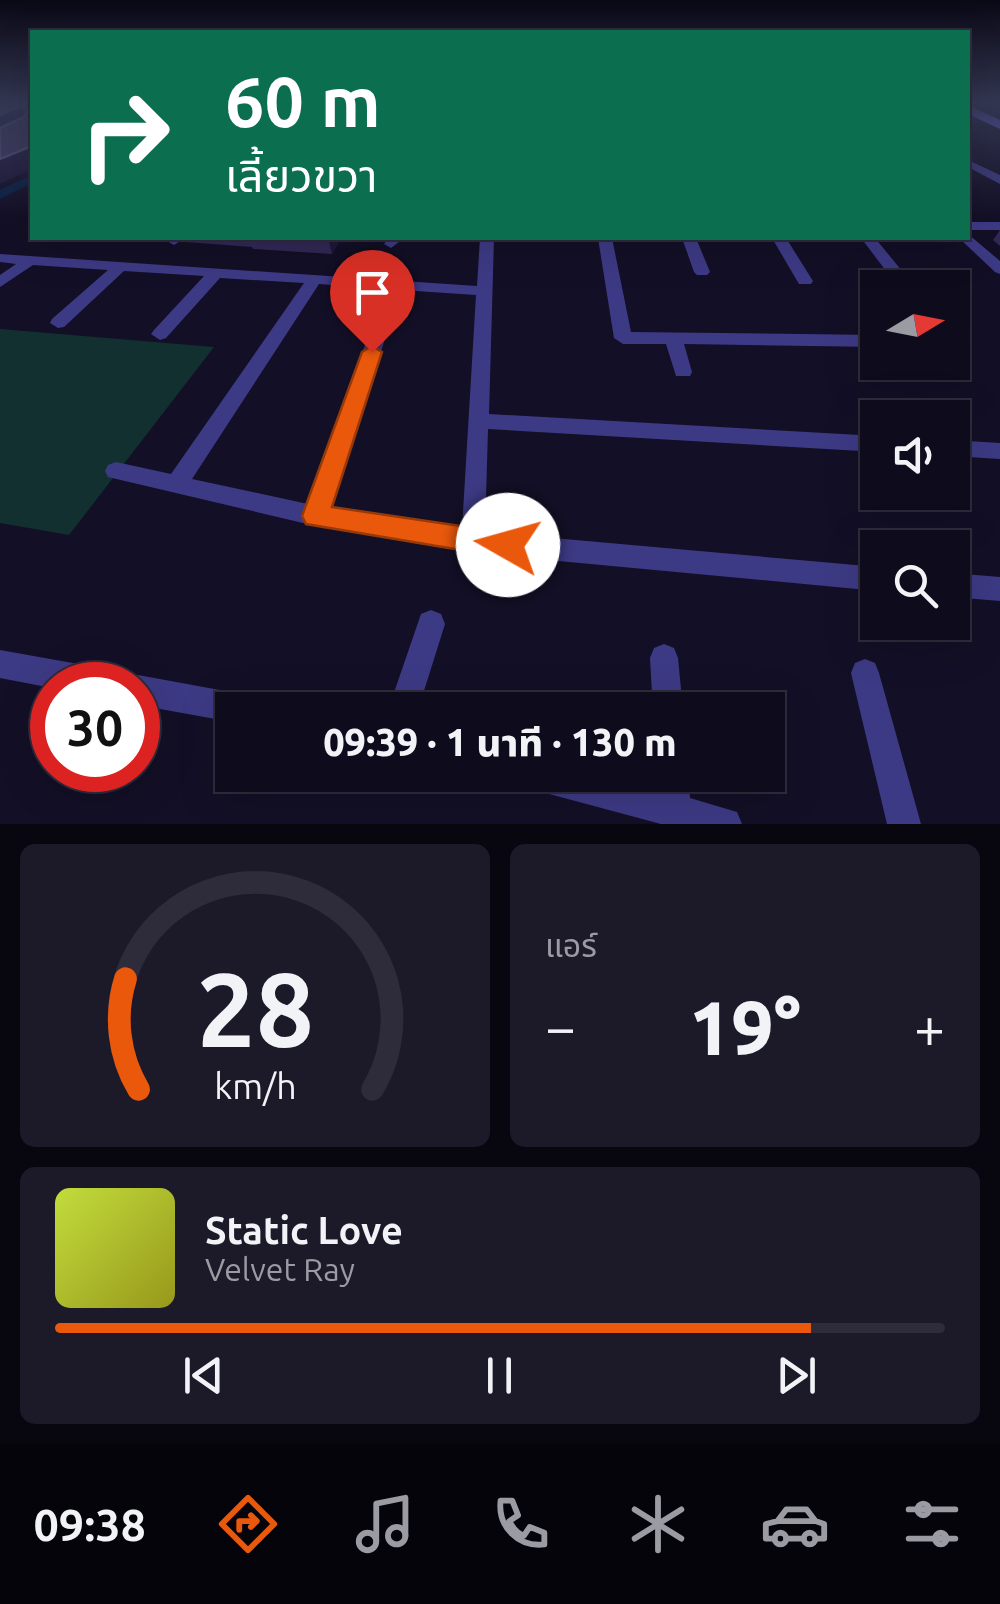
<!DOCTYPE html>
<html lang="th">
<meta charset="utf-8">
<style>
body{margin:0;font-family:Ubuntu,"Noto Sans Thai",sans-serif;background:#1c1929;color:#f1f3f6;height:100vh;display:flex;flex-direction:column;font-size:38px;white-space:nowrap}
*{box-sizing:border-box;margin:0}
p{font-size:32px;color:#9b9ba3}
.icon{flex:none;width:55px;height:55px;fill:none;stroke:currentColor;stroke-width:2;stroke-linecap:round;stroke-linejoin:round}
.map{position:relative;height:824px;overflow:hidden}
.side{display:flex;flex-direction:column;gap:20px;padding:20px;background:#08060f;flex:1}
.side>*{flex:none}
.hud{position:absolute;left:30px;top:30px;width:940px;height:210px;border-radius:0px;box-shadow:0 10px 40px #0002,0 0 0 2px #2e2b3b;background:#0b6e4f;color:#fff;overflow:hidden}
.needle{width:65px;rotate:80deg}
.fabs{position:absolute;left:860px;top:270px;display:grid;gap:20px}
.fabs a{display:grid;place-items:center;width:110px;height:110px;border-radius:0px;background:#0e0b1c;box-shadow:0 10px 40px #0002,0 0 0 2px #2e2b3b;font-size:50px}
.speed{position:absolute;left:30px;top:662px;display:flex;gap:20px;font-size:50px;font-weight:700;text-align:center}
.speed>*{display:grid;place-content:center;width:130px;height:130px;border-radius:50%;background:#0e0b1c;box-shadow:0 10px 40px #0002,0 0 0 2px #2e2b3b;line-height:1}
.speed .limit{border:15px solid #d22;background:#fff;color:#111}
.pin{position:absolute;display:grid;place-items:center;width:85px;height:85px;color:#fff;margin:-102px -42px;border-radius:50% 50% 50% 0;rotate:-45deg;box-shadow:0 0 10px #0007}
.pin .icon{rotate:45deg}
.me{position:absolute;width:110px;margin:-55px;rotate:277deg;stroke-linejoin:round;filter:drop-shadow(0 0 8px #0008)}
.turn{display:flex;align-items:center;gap:35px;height:210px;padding:0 30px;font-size:45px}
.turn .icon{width:130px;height:130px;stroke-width:2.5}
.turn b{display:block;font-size:70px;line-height:85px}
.big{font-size:75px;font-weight:800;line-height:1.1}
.side .widget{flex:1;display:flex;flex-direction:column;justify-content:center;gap:15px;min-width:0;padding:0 35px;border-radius:15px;background:#1c1929}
.side .dial{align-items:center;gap:0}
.dial svg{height:260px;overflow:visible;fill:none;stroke:#2e2b3b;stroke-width:7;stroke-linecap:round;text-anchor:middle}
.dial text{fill:#f1f3f6;stroke:none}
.song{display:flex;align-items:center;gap:30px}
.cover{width:120px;height:120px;border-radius:15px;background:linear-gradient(135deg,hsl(70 70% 55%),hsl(60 70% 35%))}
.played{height:10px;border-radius:5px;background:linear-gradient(90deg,#ea580c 85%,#2e2b3b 85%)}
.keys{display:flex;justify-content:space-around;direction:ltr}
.heat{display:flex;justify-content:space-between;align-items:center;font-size:55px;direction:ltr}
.side .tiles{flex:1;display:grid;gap:20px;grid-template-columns:1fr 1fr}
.widget:last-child{grid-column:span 2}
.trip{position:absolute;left:215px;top:692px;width:570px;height:100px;border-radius:0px;background:#0e0b1c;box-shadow:0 10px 40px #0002,0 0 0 2px #2e2b3b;font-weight:800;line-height:100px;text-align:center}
.tabs{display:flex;height:160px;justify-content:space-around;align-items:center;background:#06040b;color:#9b9ba3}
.tabs .icon{width:70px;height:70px}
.tabs .on{color:#ea580c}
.tabs b{font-size:45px;color:#f1f3f6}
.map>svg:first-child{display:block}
</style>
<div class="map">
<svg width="1000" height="824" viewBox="0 0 1000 824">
<rect width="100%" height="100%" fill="#130f26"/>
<path fill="#12302f" d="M 0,329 L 214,347 L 69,535 L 0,523 Z"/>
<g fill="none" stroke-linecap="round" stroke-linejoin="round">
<path fill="#0a1f44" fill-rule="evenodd" d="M 32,175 L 32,183 L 0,199 L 0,190 Z"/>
<path fill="#3d3a85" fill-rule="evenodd" d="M 968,160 L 1000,175 L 1000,184 L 968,167 Z
M 968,222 L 1000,222 L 1000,230 L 968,230 Z
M 968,234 L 1000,261 L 1000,274 L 995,272 L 959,238 L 968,238 Z
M 170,238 L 185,238 L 174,245 L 167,241 Z
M 389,238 L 404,238 L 391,248 L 384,244 Z
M 480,238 L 494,238 L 489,414 L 878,436 L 878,452 L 488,429 L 485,532 L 878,567 L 878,591 L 473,553 L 316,526 L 108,477 L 105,471 L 108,465 L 116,462 L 171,474 L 304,283 L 220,278 L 166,338 L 160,340 L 151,334 L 154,330 L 204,276 L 124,271 L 64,327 L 58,328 L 50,323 L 52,319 L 108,270 L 33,265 L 0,287 L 0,275 L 16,264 L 0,262 L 0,254 L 477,286 ZM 319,284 L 385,289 L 308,504 L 192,479 ZM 401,290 L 476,295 L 462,529 L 330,508 Z
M 598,238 L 612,238 L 631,332 L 878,335 L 878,347 L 684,344 L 692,372 L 690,376 L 676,376 L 666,344 L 623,344 L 614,338 Z
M 682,238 L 696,238 L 710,272 L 707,275 L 697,275 L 694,272 Z
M 772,238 L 786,238 L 813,281 L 811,284 L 799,284 Z
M 861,238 L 875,238 L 916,288 L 899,288 Z
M 952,440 L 1000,443 L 1000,459 L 952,456 Z
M 952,573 L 1000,577 L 1000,601 L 952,597 Z
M 431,610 L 441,614 L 445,624 L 418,710 L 388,710 L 421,614 Z
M 664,644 L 674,648 L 678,658 L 683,710 L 653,710 L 650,658 L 654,648 Z
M 0,650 L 112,670 L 122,675 L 126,683 L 138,675 L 247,695 L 258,699 L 262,710 L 232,710 L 232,722 L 138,705 L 138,685 L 52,685 L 52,688 L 0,678 Z
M 865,659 L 875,663 L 879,673 L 921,824 L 887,824 L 851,673 L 855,663 Z
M 522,775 L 601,775 L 656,789 L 656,775 L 688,775 L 690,798 L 737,812 L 742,824 L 661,824 L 538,791 L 527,786 Z"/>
<path fill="#6f6bff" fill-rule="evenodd" d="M 968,105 L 1000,120 L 1000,129 L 968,114 Z"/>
</g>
<path fill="#312854" d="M 1000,230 L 1000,246 L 993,240 Z
M 184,238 L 341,238 L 332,254 L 253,249 L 252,247 L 186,242 Z"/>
<path fill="#1d163a" d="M 20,106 L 30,123 L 0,138 L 0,115 Z
M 32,146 L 32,169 L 0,184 L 0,159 Z
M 328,238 L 341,238 L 332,254 Z"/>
<path fill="#433a66" stroke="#5a527e" stroke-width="2.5" d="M 10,104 L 32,104 L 32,146 L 0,159 L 0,128 L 24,117 L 28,110 L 20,106 L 0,115 L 0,108 Z"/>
<linearGradient id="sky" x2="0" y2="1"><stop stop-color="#0a0815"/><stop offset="0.47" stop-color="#333752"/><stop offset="1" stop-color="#333752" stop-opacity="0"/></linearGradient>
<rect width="1000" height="219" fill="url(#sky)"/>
<path fill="#ea580c" stroke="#983908" stroke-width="2.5" d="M 372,346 L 382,352 L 332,507 L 508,533 L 518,536 L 522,545 L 518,554 L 508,558 L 306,524 L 302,516 L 362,352 Z"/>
</svg>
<div class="fabs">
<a><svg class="needle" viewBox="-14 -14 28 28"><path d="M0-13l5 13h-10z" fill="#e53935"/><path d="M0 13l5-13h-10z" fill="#9b9ba3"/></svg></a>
<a><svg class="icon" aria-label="sound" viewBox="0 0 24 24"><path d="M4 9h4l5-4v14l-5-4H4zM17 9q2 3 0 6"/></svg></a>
<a><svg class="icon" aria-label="search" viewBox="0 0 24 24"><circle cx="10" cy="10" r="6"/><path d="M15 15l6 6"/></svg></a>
</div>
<div class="speed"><div class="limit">30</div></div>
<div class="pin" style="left:372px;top:352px;background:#d93025"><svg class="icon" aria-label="arrive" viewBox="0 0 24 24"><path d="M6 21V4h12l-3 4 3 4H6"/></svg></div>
<svg class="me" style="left:508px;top:545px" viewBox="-20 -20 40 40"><circle r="19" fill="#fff"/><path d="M0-13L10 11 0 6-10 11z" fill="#ea580c"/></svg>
<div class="trip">09:39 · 1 นาที · 130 m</div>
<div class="hud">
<div class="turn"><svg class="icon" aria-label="right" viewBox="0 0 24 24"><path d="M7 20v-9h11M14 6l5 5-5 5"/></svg><div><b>60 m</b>เลี้ยวขวา</div></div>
</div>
</div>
<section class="side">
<div class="tiles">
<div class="widget dial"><svg viewBox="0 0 100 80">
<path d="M14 69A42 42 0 1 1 86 69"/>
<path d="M14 69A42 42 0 0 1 10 35" stroke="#ea580c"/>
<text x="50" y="56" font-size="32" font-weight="700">28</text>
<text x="50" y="72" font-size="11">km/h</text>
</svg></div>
<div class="widget"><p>แอร์</p>
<div class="heat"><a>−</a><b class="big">19°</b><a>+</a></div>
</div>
<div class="widget">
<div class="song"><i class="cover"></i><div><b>Static Love</b><p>Velvet Ray</p></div></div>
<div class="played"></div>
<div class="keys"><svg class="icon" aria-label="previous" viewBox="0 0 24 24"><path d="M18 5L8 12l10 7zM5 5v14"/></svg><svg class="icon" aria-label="pause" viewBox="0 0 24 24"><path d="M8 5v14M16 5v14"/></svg><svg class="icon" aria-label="next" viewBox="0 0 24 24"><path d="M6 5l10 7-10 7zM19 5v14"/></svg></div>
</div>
</div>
</section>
<nav class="tabs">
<b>09:38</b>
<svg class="icon on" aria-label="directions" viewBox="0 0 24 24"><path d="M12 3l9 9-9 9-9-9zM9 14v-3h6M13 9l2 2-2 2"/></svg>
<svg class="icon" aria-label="music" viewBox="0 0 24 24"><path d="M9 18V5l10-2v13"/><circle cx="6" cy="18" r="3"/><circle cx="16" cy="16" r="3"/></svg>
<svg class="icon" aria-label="phone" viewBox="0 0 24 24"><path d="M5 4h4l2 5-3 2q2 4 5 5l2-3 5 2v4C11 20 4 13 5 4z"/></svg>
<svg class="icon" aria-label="climate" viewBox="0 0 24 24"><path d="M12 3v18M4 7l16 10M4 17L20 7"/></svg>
<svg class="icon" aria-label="car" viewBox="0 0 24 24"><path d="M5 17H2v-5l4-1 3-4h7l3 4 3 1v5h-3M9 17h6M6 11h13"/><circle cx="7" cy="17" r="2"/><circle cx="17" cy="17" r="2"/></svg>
<svg class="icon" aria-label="filters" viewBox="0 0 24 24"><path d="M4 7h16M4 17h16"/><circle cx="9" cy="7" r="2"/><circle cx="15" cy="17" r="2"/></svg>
</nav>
